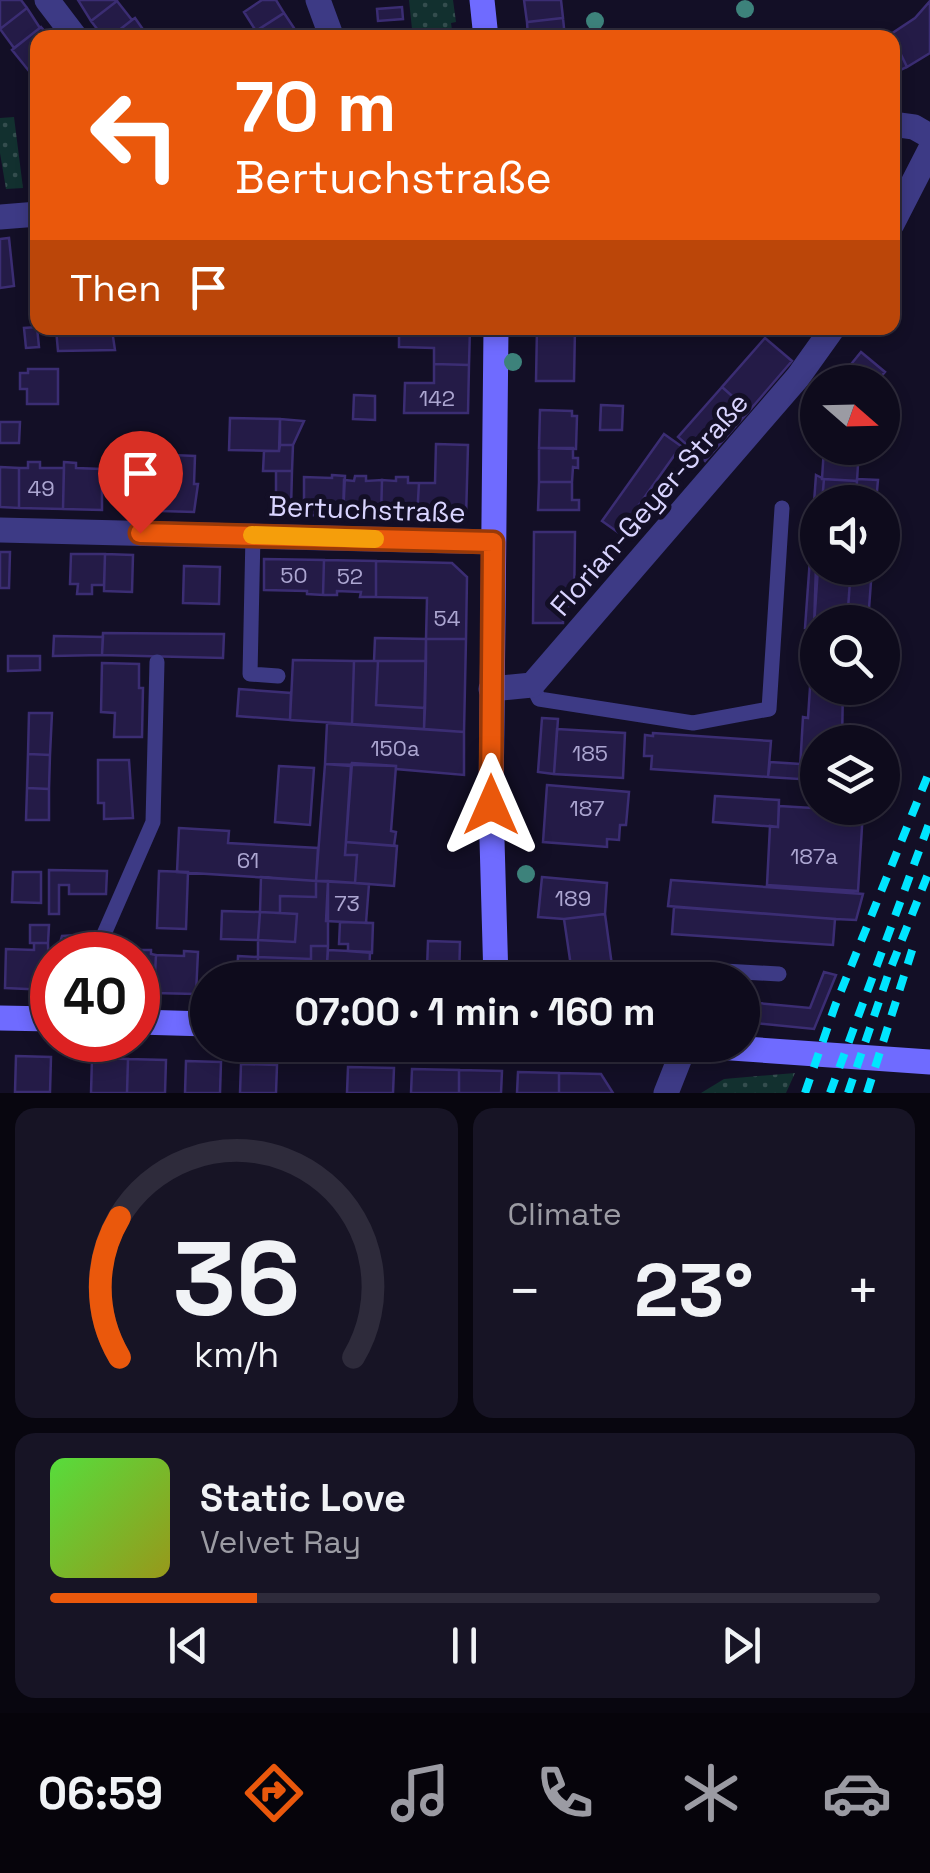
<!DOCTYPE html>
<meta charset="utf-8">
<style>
body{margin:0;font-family:"Space Grotesk",sans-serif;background:#171425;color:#f1f3f6;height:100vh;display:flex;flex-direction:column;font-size:38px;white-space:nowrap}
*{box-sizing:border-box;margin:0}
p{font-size:32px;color:#9b9ba3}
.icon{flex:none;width:55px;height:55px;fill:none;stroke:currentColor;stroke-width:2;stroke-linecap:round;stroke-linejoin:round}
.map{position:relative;height:1093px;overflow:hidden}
.side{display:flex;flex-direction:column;gap:15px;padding:15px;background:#08060f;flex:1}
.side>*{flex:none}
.banner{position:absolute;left:30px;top:30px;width:870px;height:305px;border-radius:20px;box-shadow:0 5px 15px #0003,0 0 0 2px #2e2b3b;background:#ea580c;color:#fff;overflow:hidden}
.needle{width:65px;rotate:110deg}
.controls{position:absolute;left:800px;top:365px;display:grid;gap:20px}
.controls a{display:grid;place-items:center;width:100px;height:100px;border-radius:50%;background:#0e0b1c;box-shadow:0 5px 15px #0003,0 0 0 2px #2e2b3b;font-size:50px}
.speed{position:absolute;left:30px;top:932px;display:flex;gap:20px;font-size:50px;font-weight:700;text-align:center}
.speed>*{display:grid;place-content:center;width:130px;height:130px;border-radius:50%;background:#0e0b1c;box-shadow:0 5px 15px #0003,0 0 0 2px #2e2b3b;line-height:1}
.speed .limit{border:15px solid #d22;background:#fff;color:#111}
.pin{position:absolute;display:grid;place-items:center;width:85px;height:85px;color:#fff;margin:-102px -42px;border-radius:50% 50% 50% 0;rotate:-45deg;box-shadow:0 0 10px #0007}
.pin .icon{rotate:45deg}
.me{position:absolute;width:110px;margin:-55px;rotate:0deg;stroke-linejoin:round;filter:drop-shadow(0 0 8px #0008)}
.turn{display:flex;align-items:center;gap:35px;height:210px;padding:0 40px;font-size:45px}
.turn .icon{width:130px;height:130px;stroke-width:2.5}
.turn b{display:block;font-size:70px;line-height:85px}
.then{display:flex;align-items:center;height:95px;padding:0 40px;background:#0003;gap:20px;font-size:38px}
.big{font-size:75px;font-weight:700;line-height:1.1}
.side .card{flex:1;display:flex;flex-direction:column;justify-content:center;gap:15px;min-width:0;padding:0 35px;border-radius:20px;background:#171425}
.side .dial{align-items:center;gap:0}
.dial svg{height:260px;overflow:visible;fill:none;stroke:#2e2b3b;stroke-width:7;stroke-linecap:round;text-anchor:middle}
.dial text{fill:#f1f3f6;stroke:none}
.song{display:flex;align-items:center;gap:30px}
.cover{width:120px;height:120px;border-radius:15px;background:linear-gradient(135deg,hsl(110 70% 55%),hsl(60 70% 35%))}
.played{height:10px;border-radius:5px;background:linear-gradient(90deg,#ea580c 25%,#2e2b3b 25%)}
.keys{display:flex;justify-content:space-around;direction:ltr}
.heat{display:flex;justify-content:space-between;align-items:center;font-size:55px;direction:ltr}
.side .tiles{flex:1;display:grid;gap:15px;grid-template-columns:1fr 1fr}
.card:last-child{grid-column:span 2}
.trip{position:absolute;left:190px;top:962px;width:570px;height:100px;border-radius:50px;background:#0e0b1c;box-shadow:0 5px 15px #0003,0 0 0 2px #2e2b3b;font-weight:700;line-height:100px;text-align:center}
.dock{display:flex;height:160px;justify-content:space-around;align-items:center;background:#06040b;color:#9b9ba3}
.dock .icon{width:70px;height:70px}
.dock .on{color:#ea580c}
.dock b{font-size:45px;color:#f1f3f6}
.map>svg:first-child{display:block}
</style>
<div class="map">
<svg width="930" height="1093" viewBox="0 0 930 1093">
<defs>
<pattern id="grass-dots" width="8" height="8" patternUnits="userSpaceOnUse" patternTransform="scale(2.5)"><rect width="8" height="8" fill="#12302f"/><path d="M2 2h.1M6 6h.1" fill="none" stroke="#344d4e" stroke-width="1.8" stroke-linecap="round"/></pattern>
</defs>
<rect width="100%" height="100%" fill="#130f26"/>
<path fill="url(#grass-dots)" d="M 409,0 L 453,0 L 456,22 L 451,23 L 453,37 L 354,37 L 412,29 Z
M 14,117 L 23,188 L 6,189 L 0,153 L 0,118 Z
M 795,1073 L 786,1093 L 701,1093 L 724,1079 Z"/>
<path fill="#241b47" stroke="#3b2d73" stroke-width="2.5" d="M 0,0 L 21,0 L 27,8 L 0,29 Z
M 78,0 L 116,0 L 117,1 L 91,21 Z
M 262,0 L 276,0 L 284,13 L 256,31 L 244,12 Z
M 524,0 L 561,0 L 563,18 L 527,22 Z
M 117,1 L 132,20 L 109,38 L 104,38 L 91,21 Z
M 930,1 L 930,53 L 907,67 L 891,34 L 915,18 Z
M 402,7 L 403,19 L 378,21 L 377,9 Z
M 27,8 L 40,28 L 14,48 L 0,29 Z
M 284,13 L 298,34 L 291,38 L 260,38 L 256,31 Z
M 135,18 L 149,38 L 109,38 L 132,20 Z
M 563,18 L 565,38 L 528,38 L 527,22 Z
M 41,27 L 50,37 L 38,38 L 38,64 L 29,71 L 12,50 Z
M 891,34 L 907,67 L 892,74 L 892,38 L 886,38 Z
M 9,238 L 14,286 L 0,288 L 0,239 Z
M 37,327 L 39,347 L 26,348 L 24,328 Z
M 81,328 L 81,332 L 112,330 L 115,350 L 58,351 L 56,329 Z
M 399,328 L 470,328 L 469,365 L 434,364 L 434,348 L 399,347 Z
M 537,328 L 575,328 L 574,381 L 536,381 Z
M 765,338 L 792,361 L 749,411 L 722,387 Z
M 861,352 L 885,372 L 876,382 L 866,382 L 848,368 Z
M 434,364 L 469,365 L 468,413 L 404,413 L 405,383 L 434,383 Z
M 28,369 L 58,369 L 58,404 L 27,404 L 27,389 L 20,389 L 20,373 L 28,373 Z
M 722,387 L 749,411 L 705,461 L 678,437 Z
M 354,395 L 375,396 L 375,420 L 353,419 Z
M 601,405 L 623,406 L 622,430 L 600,430 Z
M 540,410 L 572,411 L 572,416 L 577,416 L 576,449 L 539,448 Z
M 230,418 L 280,419 L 279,451 L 229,450 Z
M 280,419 L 304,421 L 293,445 L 280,445 Z
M 0,422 L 20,422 L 19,443 L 0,443 Z
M 664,434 L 681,446 L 619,533 L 602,521 Z
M 436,444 L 468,445 L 466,519 L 417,518 L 419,483 L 435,483 Z
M 280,445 L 293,445 L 292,471 L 263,471 L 264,451 L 279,451 Z
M 539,448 L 573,448 L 573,458 L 578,458 L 578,468 L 573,467 L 572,482 L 539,482 Z
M 824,448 L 859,448 L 857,481 L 822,479 Z
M 127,455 L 148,456 L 148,467 L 172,467 L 173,455 L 195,456 L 194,484 L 198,484 L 194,512 L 126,510 L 127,494 L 123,494 Z
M 28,462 L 40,462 L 40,468 L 64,468 L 63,509 L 19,508 L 19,468 L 28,468 Z
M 64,462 L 76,463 L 76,468 L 102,469 L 102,510 L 63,509 Z
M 0,467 L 19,468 L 19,508 L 0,507 Z
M 276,471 L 292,471 L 291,509 L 276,509 Z
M 332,475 L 345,476 L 343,516 L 304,515 L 304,477 L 332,478 Z
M 816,475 L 824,479 L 822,502 L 818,502 L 814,628 L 805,628 Z
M 355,476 L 366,476 L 366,481 L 382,480 L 381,517 L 343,516 L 344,480 L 354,481 Z
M 396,477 L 408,477 L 408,483 L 419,483 L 417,518 L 381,517 L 382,480 L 396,481 Z
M 824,479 L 857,481 L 856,502 L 822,502 Z
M 857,479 L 878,480 L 876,502 L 856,502 Z
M 539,482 L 572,482 L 572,500 L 579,500 L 579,510 L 538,510 Z
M 534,532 L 575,532 L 574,606 L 563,606 L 563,623 L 533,623 Z
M 0,552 L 10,552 L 9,588 L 0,588 Z
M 71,554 L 105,554 L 104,585 L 92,585 L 92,594 L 77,594 L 78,584 L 70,584 Z
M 105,554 L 133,555 L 132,592 L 104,591 Z
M 264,559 L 324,560 L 323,595 L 307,594 L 307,591 L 264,590 Z
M 324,560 L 376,561 L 376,597 L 360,597 L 361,592 L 337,591 L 337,595 L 323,595 Z
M 376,561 L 452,563 L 467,577 L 466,639 L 426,639 L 427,598 L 376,597 Z
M 184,566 L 220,567 L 219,604 L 183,603 Z
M 818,568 L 851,568 L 847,622 L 818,622 L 818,626 L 814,626 Z
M 851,568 L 872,568 L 868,622 L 847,622 Z
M 814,626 L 818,626 L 818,688 L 843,688 L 842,742 L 818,742 L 818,770 L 800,769 L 803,717 L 808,718 Z
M 103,633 L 224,634 L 223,658 L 102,655 Z
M 54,636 L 103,637 L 102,655 L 53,656 Z
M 375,638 L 426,639 L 426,661 L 374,661 Z
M 426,639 L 466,639 L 464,732 L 424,729 Z
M 8,656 L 40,656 L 40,670 L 8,671 Z
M 293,660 L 354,661 L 352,724 L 290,720 Z
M 354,661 L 378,661 L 376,705 L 425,708 L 424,729 L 352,724 Z
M 378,661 L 426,661 L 425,708 L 376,705 Z
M 102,663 L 139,664 L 139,688 L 143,688 L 142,737 L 114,737 L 115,713 L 101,712 Z
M 239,689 L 291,693 L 290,720 L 237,716 Z
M 29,713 L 52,713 L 50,755 L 28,754 Z
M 542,718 L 558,719 L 554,774 L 538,772 Z
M 327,723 L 464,732 L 464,775 L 396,769 L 396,766 L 325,764 Z
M 557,729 L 625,733 L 623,778 L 554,774 Z
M 653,733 L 771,741 L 768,777 L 651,769 L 652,756 L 644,756 L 645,735 L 653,736 Z
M 28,754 L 50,755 L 49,789 L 27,788 Z
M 98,760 L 129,760 L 133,818 L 104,819 L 104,803 L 98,803 Z
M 770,762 L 800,764 L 799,779 L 768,777 Z
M 352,763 L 396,766 L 391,831 L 396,832 L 394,846 L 346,842 Z
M 325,764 L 351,766 L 345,855 L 357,855 L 355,883 L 316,881 Z
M 279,766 L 314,768 L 310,825 L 275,822 Z
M 547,785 L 629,792 L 626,825 L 620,825 L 619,840 L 607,839 L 607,847 L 543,842 Z
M 27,788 L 49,789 L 49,820 L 26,820 Z
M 715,796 L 779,800 L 778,827 L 713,822 Z
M 779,806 L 863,811 L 858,891 L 767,885 L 770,826 L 778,827 Z
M 179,828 L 229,831 L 228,843 L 318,848 L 316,881 L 177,872 Z
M 346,842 L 397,846 L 394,886 L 355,883 L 357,855 L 345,855 Z
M 49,870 L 107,871 L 106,894 L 69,894 L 69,885 L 59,885 L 59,914 L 49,914 Z
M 159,871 L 188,872 L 186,929 L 157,928 Z
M 13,872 L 41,872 L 41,903 L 12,902 Z
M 261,877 L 316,881 L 316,897 L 280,896 L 280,913 L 260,912 Z
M 542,877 L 607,883 L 605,914 L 564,919 L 538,917 Z
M 671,880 L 863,894 L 856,920 L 835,919 L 668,906 Z
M 316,881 L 328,881 L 328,946 L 311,946 L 311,959 L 258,957 L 258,940 L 295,942 L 297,914 L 280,913 L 280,896 L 316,897 Z
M 328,881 L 369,884 L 366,923 L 326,921 Z
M 674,907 L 835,919 L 833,945 L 672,934 Z
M 222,911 L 260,912 L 258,940 L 221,939 Z
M 260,912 L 297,914 L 295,942 L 258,940 Z
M 605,914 L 613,973 L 606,980 L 573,980 L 564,919 Z
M 340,922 L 373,923 L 372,953 L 348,951 L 348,944 L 339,944 Z
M 30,925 L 49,925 L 48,943 L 30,943 Z
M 78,935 L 81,955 L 52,955 L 52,990 L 49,990 L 49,953 L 57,953 L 62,936 Z
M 428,941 L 460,942 L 459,980 L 398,980 L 399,968 L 427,969 Z
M 34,943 L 48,943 L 49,990 L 5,988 L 6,949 L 34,950 Z
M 311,946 L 328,946 L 326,980 L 257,980 L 258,957 L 311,959 Z
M 136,950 L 151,950 L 151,954 L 156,955 L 154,993 L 138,992 Z
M 328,950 L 370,952 L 369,980 L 326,980 Z
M 184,951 L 198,952 L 196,994 L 154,993 L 156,955 L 184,956 Z
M 238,956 L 258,957 L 257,980 L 237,980 Z
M 675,965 L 701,966 L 700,980 L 660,980 L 660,974 L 674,974 Z
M 824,972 L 836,975 L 814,1029 L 745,1022 L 747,1002 L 810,1008 Z
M 16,1056 L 51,1057 L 50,1092 L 15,1092 Z
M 92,1058 L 128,1059 L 127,1093 L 91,1093 Z
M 128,1059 L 166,1060 L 165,1093 L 127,1093 Z
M 186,1061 L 221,1062 L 220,1093 L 185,1093 Z
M 241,1064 L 277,1065 L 276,1093 L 240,1093 Z
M 348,1067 L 394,1068 L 393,1093 L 347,1093 Z
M 412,1069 L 459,1070 L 459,1093 L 411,1093 Z
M 459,1070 L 502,1071 L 501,1093 L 459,1093 Z
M 518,1072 L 559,1073 L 559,1093 L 517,1093 Z
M 559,1073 L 601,1074 L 613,1093 L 559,1093 Z"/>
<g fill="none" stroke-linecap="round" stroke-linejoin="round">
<path stroke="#3d3a85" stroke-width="15" d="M 253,535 L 250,674 L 278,676
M 532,685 L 539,699 L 693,723 L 769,709 L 782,508
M 103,955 L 104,934 L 153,822 L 157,662
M 724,980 L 724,971 L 779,974"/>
<path stroke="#3d3a85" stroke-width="25" d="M 47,0 L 76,38
M 318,0 L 332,38
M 892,124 L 914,127 L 930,136
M 0,217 L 38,214
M 892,224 L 930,150
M 0,530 L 493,542
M 491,689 L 532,685 L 798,377 L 833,328
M 666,1093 L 685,1045"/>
<path stroke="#6f6bff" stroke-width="25" d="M 482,0 L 486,38
M 496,328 L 491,805 L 496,980
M 0,1018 L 52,1019
M 138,1022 L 208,1024
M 688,1045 L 930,1062"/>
<path stroke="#00e5ff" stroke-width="8" stroke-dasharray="15 12" stroke-linecap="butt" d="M 805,1093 L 835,1006 L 930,770
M 830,1093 L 930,821
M 848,1093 L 888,975 L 930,869
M 867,1093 L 915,941"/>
</g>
<g fill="#3d827b">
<circle cx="745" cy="9" r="9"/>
<circle cx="595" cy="21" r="9"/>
<circle cx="513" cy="362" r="9"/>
<circle cx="526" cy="874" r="9"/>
</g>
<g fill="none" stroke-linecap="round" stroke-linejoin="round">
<g stroke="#983908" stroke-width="25">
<path id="route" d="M 140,533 L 493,542 L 491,805"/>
</g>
<use href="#route" stroke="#ea580c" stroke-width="18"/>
<path stroke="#f59e0b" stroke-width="18" d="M 252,535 L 375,539"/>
</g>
<g text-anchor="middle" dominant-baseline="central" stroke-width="10" stroke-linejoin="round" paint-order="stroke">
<g font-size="22" fill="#aca6d1">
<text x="437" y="398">142</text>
<text x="41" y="488">49</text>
<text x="294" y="575">50</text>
<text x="350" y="576">52</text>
<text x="447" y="618">54</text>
<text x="395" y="748">150a</text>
<text x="590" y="753">185</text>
<text x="587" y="808">187</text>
<text x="814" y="856">187a</text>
<text x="248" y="860">61</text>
<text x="573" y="898">189</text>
<text x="347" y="903">73</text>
</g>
<g font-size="28" fill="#d9d4ff" stroke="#130f26">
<text transform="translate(649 504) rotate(-49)">Florian-Geyer-Straße</text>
<text transform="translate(367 509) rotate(2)">Bertuchstraße</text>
</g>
</g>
</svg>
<div class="controls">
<a><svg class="needle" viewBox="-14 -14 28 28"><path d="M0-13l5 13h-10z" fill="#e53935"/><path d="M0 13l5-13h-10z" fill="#9b9ba3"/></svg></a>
<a><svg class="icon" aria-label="sound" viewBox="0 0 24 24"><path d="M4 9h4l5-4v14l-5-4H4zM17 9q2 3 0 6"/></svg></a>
<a><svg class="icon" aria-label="search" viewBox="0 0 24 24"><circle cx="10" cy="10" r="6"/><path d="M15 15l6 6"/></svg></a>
<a><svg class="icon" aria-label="layers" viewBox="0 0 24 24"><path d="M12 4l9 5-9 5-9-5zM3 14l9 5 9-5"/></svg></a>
</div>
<div class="speed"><div class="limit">40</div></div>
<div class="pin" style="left:140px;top:533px;background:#d93025"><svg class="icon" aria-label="arrive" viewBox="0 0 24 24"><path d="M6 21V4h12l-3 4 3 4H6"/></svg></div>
<svg class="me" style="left:491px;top:805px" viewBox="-20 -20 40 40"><path d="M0-17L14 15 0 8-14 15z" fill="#ea580c" stroke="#fff" stroke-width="4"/></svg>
<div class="trip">07:00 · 1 min · 160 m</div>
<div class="banner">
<div class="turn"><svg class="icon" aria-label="left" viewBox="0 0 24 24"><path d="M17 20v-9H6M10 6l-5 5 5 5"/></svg><div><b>70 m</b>Bertuchstraße</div></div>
<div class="then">Then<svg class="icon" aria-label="arrive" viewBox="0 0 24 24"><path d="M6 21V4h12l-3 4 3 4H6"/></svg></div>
</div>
</div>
<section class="side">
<div class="tiles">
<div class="card dial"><svg viewBox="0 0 100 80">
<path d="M14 69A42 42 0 1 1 86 69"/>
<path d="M14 69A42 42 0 0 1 14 26" stroke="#ea580c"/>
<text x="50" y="56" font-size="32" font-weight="700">36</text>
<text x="50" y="72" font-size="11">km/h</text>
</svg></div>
<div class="card"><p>Climate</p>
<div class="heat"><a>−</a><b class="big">23°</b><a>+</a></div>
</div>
<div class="card">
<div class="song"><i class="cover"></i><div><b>Static Love</b><p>Velvet Ray</p></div></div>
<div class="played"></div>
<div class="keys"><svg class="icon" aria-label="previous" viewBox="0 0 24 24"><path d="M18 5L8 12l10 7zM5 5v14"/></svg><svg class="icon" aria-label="pause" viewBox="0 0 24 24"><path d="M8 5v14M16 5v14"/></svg><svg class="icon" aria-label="next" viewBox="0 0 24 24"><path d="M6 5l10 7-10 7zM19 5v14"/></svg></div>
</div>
</div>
</section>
<nav class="dock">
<b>06:59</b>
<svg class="icon on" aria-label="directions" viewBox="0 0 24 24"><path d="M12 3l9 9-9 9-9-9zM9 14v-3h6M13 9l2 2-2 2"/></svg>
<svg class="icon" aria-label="music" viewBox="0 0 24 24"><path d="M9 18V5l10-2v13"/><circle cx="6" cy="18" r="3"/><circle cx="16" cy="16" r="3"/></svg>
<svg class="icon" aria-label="phone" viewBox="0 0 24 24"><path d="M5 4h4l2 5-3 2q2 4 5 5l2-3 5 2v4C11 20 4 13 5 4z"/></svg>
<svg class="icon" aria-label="climate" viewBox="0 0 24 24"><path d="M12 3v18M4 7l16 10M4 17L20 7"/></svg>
<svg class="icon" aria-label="car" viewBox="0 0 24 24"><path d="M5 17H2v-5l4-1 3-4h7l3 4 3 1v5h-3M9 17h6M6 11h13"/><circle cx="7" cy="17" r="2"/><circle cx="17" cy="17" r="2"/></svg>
</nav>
